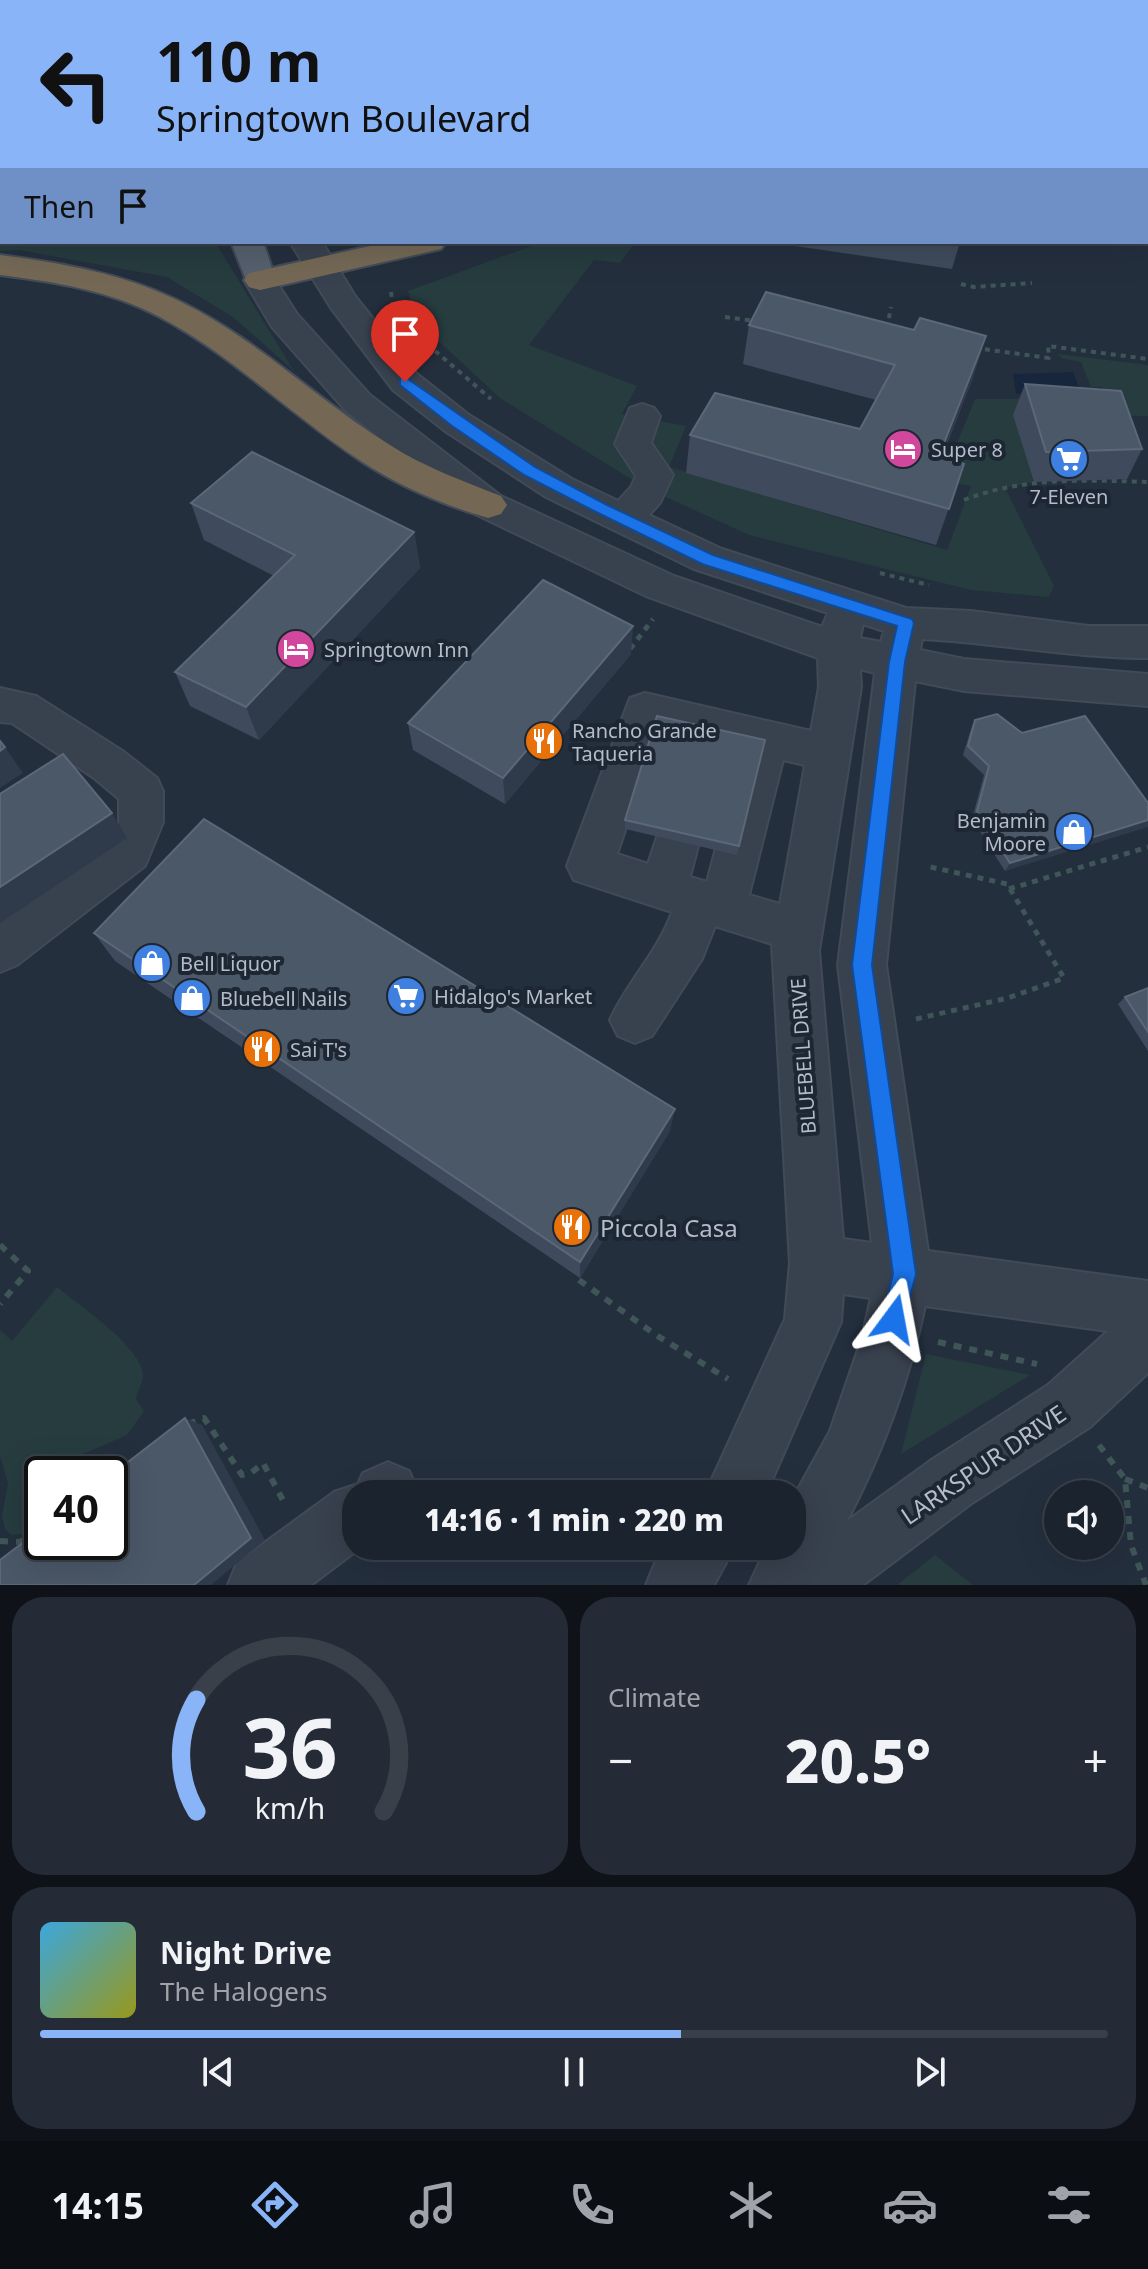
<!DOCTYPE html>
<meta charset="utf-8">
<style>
body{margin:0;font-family:"Noto Sans",sans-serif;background:#242b36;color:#f1f3f6;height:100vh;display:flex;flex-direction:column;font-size:30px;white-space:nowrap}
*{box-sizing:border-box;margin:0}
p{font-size:26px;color:#a0a4aa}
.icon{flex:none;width:44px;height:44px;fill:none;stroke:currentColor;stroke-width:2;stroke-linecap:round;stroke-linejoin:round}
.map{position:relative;height:1585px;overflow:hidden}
.drawer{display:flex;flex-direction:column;gap:12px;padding:12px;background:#0f1319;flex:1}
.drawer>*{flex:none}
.banner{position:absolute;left:0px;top:0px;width:1148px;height:244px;box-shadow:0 8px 32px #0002,0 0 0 2px #39404a;background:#8ab4f8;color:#111;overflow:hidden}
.fabs{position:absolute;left:1044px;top:1480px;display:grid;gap:16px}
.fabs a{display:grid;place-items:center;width:80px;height:80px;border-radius:50%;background:#1b232e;box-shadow:0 8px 32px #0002,0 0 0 2px #39404a;font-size:40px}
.speed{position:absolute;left:24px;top:1456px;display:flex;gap:16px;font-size:40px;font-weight:700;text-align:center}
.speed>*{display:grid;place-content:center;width:104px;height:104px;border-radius:50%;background:#1b232e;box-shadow:0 8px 32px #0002,0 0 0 2px #39404a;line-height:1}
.speed .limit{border:4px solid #111;border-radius:12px;background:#fff;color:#111}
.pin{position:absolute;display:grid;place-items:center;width:68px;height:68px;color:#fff;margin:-82px -34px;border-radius:50% 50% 50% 0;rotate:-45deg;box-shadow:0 0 8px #0007}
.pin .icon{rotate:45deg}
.me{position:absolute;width:88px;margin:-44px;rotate:13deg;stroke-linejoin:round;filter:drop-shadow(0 0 6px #0008)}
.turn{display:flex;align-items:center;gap:28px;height:168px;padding:0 24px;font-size:36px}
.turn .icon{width:104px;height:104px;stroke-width:2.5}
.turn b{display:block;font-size:56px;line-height:68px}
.then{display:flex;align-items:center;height:76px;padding:0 24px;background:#0003;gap:16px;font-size:30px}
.big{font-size:60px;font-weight:800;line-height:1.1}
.drawer .tile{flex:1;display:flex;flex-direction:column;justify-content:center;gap:12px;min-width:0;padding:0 28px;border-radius:32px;background:#242b36}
.drawer .dial{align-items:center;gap:0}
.dial svg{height:208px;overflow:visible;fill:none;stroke:#39404a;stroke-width:7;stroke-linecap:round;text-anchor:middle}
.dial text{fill:#f1f3f6;stroke:none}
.song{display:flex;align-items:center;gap:24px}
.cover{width:96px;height:96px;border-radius:12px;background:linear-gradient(135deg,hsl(200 70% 55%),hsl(60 70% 35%))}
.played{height:8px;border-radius:4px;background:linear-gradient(90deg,#8ab4f8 60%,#39404a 60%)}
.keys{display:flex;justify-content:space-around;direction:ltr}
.heat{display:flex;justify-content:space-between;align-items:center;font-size:44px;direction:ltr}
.drawer .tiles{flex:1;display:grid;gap:12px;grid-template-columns:1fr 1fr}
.tile:last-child{grid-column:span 2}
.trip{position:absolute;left:342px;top:1480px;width:464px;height:80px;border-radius:32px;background:#1b232e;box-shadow:0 8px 32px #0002,0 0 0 2px #39404a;font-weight:800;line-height:80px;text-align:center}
.tab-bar{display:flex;height:128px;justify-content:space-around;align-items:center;background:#0b0e12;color:#a0a4aa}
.tab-bar .icon{width:56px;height:56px}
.tab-bar .on{color:#8ab4f8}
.tab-bar b{font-size:36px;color:#f1f3f6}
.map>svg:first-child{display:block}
</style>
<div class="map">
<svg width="1148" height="1585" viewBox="0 0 1148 1585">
<rect width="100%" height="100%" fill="#242f3e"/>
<path fill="#263c3f" d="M 2,157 L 2,242 L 215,242 L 294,371 L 233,317 L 167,277 L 19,250 L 0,251 Z
M 542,242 L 635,242 L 620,263 L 594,260 L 529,345 L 637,386 L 622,414 L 686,426 L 669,467 L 947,550 L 971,486 L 942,480 L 975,399 L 1108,398 L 1102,387 L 1091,387 L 1081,362 L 1061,358 L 1058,354 L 1148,365 L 1148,416 L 1014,415 L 1034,482 L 1005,488 L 1054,586 L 1049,597 L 971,590 L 749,535 L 644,487 L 500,398 L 417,321 L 408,291 Z
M 57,1287 C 78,1305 143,1347 143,1376 C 143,1382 137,1392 136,1399 L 144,1411 L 127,1435 L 69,1460 L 59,1474 L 42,1474 L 42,1527 L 30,1533 L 11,1535 L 5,1529 L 2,1516 L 8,1484 L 0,1456 L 0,1330 L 12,1341 Z
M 926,1354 L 1030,1375 L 901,1454 Z
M 935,1555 L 973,1585 L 896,1585 L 897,1585 Z"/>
<path fill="#17263c" d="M 1073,372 L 1081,392 L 1016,394 L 1013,374 Z"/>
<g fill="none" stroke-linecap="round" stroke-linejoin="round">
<g stroke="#414a57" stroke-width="4">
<path id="minor" d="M 1146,172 L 1148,173 L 1148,194 L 1146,193 Z
M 290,242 L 322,242 L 355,296 L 417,374 L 469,415 L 572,479 L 618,501 L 631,487 L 636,476 L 615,444 L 630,408 L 642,404 L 654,408 L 660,416 L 651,443 L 673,475 L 660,503 L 649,515 L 722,549 L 906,608 L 971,611 L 1089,626 L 1148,626 L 1148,658 C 1072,658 999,643 922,639 L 920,650 L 964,659 L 1148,674 L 1148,706 L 964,691 L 915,681 L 886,965 L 928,1251 L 1148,1281 L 1148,1373 L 1090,1427 L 972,1503 L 863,1585 L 749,1585 L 767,1546 L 792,1546 L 792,1500 L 830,1431 L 861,1341 L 871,1298 L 843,1294 L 841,1322 L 766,1494 L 705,1494 L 785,1319 L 790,1263 L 772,944 L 715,926 L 702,959 L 652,1036 L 635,1043 L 618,1036 L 610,1020 C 627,982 658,952 672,912 L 574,880 L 567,866 L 630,698 L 645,693 L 811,731 L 819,687 L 818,658 L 646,596 L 475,514 L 346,411 L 272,327 L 244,280 L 249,273 L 260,270 L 271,273 L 297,314 L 370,395 L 501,496 L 674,576 L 822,627 L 828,613 L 694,569 L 546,497 L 445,431 L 393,390 L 331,308 ZM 863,624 L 884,631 L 881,642 L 860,638 ZM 860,669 L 875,673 L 838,965 L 872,1243 L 843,1239 L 819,951 L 861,687 ZM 659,730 L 742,750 L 707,882 L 690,877 L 699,842 L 692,828 L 676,823 L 660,828 L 648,864 L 617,854 ZM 783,760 L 805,765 L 780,904 L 749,895 ZM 925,1306 L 1108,1331 L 1048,1385 L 930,1461 L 847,1521 C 883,1452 909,1381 925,1306 Z
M 0,688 L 36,696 L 124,752 L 157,778 L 163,791 L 163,822 L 145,866 L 17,965 L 0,972 L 0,922 L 112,839 L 119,822 L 119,799 L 94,778 L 12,723 L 0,722 Z
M 388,1462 L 409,1471 L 418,1492 L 356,1494 L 356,1546 L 363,1546 L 311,1585 L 228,1585 L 237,1563 L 334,1492 L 358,1484 L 363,1473 Z
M 667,1546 L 735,1546 L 714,1585 L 646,1585 L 655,1563 Z"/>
</g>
<g stroke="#414a57" stroke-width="4">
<path id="major" d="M 171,0 L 197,0 L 197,2 L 171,2 Z
M 209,0 L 235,0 L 236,2 L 210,2 Z
M 231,242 L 263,242 L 276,280 L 271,287 L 260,290 L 249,287 Z"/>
</g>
<g stroke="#434c59" stroke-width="4">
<path id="highway" d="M 699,0 L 725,0 L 725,2 L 699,2 Z
M 2,34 L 2,50 L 0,51 L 0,35 Z
M 0,134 L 2,134 L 2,152 L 0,152 Z
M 388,242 L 446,242 L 441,249 L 260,290 L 249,287 L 244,280 L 249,273 Z
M 0,255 C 61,263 121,273 177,300 C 255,337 317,400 390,445 C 424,467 463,481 501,496 L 507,505 L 501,514 L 488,518 C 444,505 399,486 361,461 C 291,415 232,355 158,316 C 108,290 55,282 0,275 Z"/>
</g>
<path stroke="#3f5557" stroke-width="3" stroke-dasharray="4 4" stroke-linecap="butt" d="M 1146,237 L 1148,241"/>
<path stroke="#3f5557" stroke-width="4" stroke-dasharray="5 5" stroke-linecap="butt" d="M 961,284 L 974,287 L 1032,283
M 391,292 L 393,307
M 725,317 L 755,321
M 887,328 L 891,307
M 420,338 L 491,399
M 975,348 L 1049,358 L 1048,346 L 1148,359
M 964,500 C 1023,477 1085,480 1148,482
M 880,573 L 929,585"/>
<path stroke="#3f5557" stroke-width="5" stroke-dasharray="6 6" stroke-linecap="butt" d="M 630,649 L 653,619
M 1009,889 L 1148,847
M 916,1019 L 1008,998 L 1064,978 L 1007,884 L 926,866"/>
<path stroke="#3f5557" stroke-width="6" stroke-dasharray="8 8" stroke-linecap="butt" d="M 0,1245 L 28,1271 L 0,1304
M 579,1280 L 656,1335 L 728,1379
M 938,1342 L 1037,1364
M 188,1424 L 204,1418 L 242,1475 L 251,1473 L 263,1463 L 285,1504
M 1099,1445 L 1125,1479 L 1131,1545 L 1146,1585
M 1125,1479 L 1148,1488
M 0,1541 L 20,1542 L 42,1531"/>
<use href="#minor" fill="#38414e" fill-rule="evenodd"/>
<use href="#major" fill="#56606e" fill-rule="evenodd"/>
<use href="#highway" fill="#746855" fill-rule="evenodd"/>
</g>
<path fill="#3f4b5c" d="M 768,242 L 960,242 L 952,269 Z
M 749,325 L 974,375 L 942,457 L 964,464 L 936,545 L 686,473 L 690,435 L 860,429 L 876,400 L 743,364 Z
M 1025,384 L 1142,449 L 1127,479 L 1034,482 L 1013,415 Z
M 191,503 L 414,532 L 420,568 L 259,740 L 190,706 L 175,672 L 274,576 L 204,540 Z
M 631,654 L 505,804 L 413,750 L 408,723 Z
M 975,720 L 1022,733 L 1148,803 L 1005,871 L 972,819 L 984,775 L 963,755 L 971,729 Z
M 765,740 L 737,855 L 625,829 L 625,820 Z
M 94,933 L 670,1131 L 580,1278 L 115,961 Z
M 1148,988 L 1148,1051 L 1118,1004 L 1125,997 Z"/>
<path fill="#2f3b4b" d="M 986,336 L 974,375 L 927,493 L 939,456 Z
M 414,532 L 420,568 L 259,740 L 246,707 Z
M 633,626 L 631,654 L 505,804 L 503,778 Z
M 5,747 L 23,773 L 0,788 L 0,751 Z
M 112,813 L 127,838 L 0,923 L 0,887 Z
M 1148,820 L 1148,827 L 1005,871 L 1010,863 Z
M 675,1109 L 670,1131 L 580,1278 L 580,1262 Z
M 185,1418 L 202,1425 L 265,1540 L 211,1585 L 194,1585 Z"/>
<path fill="#4b5868" stroke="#5c6777" stroke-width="2" d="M 766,292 L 914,330 L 920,318 L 986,336 L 939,456 L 964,464 L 949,509 L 690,435 L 715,393 L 860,429 L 895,365 L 749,325 Z
M 1025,384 L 1121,391 L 1142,449 L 1046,452 Z
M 252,452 L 414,532 L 246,707 L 175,672 L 295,555 L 191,503 Z
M 543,580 L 633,626 L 503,778 L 408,723 Z
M 997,714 L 1022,733 L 1085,716 L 1148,803 L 1148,820 L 1010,863 L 977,811 L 989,766 L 968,746 L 975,720 Z
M 657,716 L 765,740 L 739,846 L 625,820 Z
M 0,741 L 5,747 L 0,751 Z
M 63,754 L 112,813 L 0,887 L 0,794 Z
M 204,819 L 675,1109 L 580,1262 L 94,933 Z
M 1148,988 L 1148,1032 L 1125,997 Z
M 185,1418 L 251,1538 L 194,1585 L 0,1585 L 0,1560 L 42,1528 L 42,1542 L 110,1542 L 110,1476 Z"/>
<path fill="#1a73e8" stroke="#114b97" stroke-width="2" d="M 405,377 L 535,467 L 607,505 L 713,555 L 912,619 L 914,623 L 905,662 L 872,965 L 916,1274 L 902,1327 L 894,1330 L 886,1327 L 882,1319 L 893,1274 L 852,965 L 889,662 L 897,626 L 702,564 L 596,512 L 524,475 L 452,426 L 400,385 L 400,378 Z"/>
<defs>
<g id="hotel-disc" transform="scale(2)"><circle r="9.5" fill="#d1479c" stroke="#1d2633"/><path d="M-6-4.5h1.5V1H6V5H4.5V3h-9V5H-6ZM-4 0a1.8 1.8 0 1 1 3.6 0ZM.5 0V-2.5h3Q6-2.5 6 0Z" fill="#fff"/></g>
<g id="supermarket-disc" transform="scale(2)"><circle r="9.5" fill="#3f7fe0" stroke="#1d2633"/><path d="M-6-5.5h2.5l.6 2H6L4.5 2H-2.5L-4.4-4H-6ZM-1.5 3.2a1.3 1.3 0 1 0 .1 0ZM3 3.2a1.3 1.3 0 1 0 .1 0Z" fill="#fff"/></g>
<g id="restaurant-disc" transform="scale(2)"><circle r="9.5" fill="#e8710a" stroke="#1d2633"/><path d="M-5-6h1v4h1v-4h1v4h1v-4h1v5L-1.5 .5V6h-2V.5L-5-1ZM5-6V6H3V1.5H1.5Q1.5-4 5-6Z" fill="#fff"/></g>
<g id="shop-disc" transform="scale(2)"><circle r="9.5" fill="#3f7fe0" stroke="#1d2633"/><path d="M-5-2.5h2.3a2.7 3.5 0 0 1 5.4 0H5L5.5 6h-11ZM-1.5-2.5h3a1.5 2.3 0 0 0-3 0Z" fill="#fff"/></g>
</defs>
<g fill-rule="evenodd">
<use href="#hotel-disc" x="903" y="449"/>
<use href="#supermarket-disc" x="1069" y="459"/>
<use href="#hotel-disc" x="296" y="649"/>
<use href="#restaurant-disc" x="544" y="741"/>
<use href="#shop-disc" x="1074" y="832"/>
<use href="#shop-disc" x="152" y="963"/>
<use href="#supermarket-disc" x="406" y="996"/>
<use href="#shop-disc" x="192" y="998"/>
<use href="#restaurant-disc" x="262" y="1049"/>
<use href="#restaurant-disc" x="572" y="1227"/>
</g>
<g text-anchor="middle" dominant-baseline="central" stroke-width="8" stroke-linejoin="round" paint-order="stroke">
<g font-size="20" fill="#b4bcc9" stroke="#1d2633" text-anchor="start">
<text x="931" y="449">Super 8</text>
<text x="1069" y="496" text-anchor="middle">7-Eleven</text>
<text x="324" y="649">Springtown Inn</text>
<text x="572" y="730">Rancho Grande<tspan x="572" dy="23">Taqueria</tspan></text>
<text x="1046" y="820" text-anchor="end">Benjamin<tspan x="1046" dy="23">Moore</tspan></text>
<text x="180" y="963">Bell Liquor</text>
<text x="434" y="996">Hidalgo's Market</text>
<text x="220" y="998">Bluebell Nails</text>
<text x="290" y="1049">Sai T's</text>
</g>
<g font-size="20" fill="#b4bcc9" stroke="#1d2633">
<text transform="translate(803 1056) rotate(-94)">BLUEBELL DRIVE</text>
</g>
<g font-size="24" fill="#b4bcc9" stroke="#1d2633" text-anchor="start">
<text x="600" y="1227">Piccola Casa</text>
</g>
<g font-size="24" fill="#b4bcc9" stroke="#1d2633">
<text transform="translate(983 1464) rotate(-34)">LARKSPUR DRIVE</text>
</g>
</g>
</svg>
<div class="fabs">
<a><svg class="icon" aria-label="sound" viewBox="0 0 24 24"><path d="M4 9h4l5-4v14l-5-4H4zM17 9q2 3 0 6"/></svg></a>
</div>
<div class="speed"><div class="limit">40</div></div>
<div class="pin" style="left:405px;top:382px;background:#d93025"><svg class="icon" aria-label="arrive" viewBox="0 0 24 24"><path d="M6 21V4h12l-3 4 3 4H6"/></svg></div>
<svg class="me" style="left:894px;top:1319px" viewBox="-20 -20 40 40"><path d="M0-17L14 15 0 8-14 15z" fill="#1a73e8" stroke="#fff" stroke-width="4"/></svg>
<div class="trip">14:16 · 1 min · 220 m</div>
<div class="banner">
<div class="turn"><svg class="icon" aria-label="left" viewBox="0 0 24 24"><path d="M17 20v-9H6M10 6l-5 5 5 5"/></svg><div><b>110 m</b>Springtown Boulevard</div></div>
<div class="then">Then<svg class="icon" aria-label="arrive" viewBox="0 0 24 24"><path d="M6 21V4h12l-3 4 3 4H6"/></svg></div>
</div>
</div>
<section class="drawer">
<div class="tiles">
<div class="tile dial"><svg viewBox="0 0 100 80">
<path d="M14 69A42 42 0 1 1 86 69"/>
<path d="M14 69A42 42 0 0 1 14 26" stroke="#8ab4f8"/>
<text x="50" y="56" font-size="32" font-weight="700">36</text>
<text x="50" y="72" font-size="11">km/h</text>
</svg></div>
<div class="tile"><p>Climate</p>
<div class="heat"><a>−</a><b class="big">20.5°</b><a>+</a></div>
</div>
<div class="tile">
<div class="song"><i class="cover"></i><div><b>Night Drive</b><p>The Halogens</p></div></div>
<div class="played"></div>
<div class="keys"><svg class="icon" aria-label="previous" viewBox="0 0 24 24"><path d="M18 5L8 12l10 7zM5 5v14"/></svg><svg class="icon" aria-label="pause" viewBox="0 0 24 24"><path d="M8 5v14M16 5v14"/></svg><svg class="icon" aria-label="next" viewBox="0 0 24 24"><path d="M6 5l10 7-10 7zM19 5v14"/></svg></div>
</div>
</div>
</section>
<nav class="tab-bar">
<b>14:15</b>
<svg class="icon on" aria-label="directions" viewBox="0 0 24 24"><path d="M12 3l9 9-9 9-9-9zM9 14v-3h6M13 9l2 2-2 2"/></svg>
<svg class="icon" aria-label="music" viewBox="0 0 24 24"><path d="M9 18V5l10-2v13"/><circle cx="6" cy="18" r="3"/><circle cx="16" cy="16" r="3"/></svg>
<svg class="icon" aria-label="phone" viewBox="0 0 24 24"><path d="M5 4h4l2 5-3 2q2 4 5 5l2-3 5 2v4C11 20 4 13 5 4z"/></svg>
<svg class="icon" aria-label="climate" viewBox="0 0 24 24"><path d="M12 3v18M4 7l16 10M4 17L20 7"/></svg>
<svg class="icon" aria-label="car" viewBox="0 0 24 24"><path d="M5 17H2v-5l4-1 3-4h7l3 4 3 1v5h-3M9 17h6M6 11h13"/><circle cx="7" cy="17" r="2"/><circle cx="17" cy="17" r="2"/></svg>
<svg class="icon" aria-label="filters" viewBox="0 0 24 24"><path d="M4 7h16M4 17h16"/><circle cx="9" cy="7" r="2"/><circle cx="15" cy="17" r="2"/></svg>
</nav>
